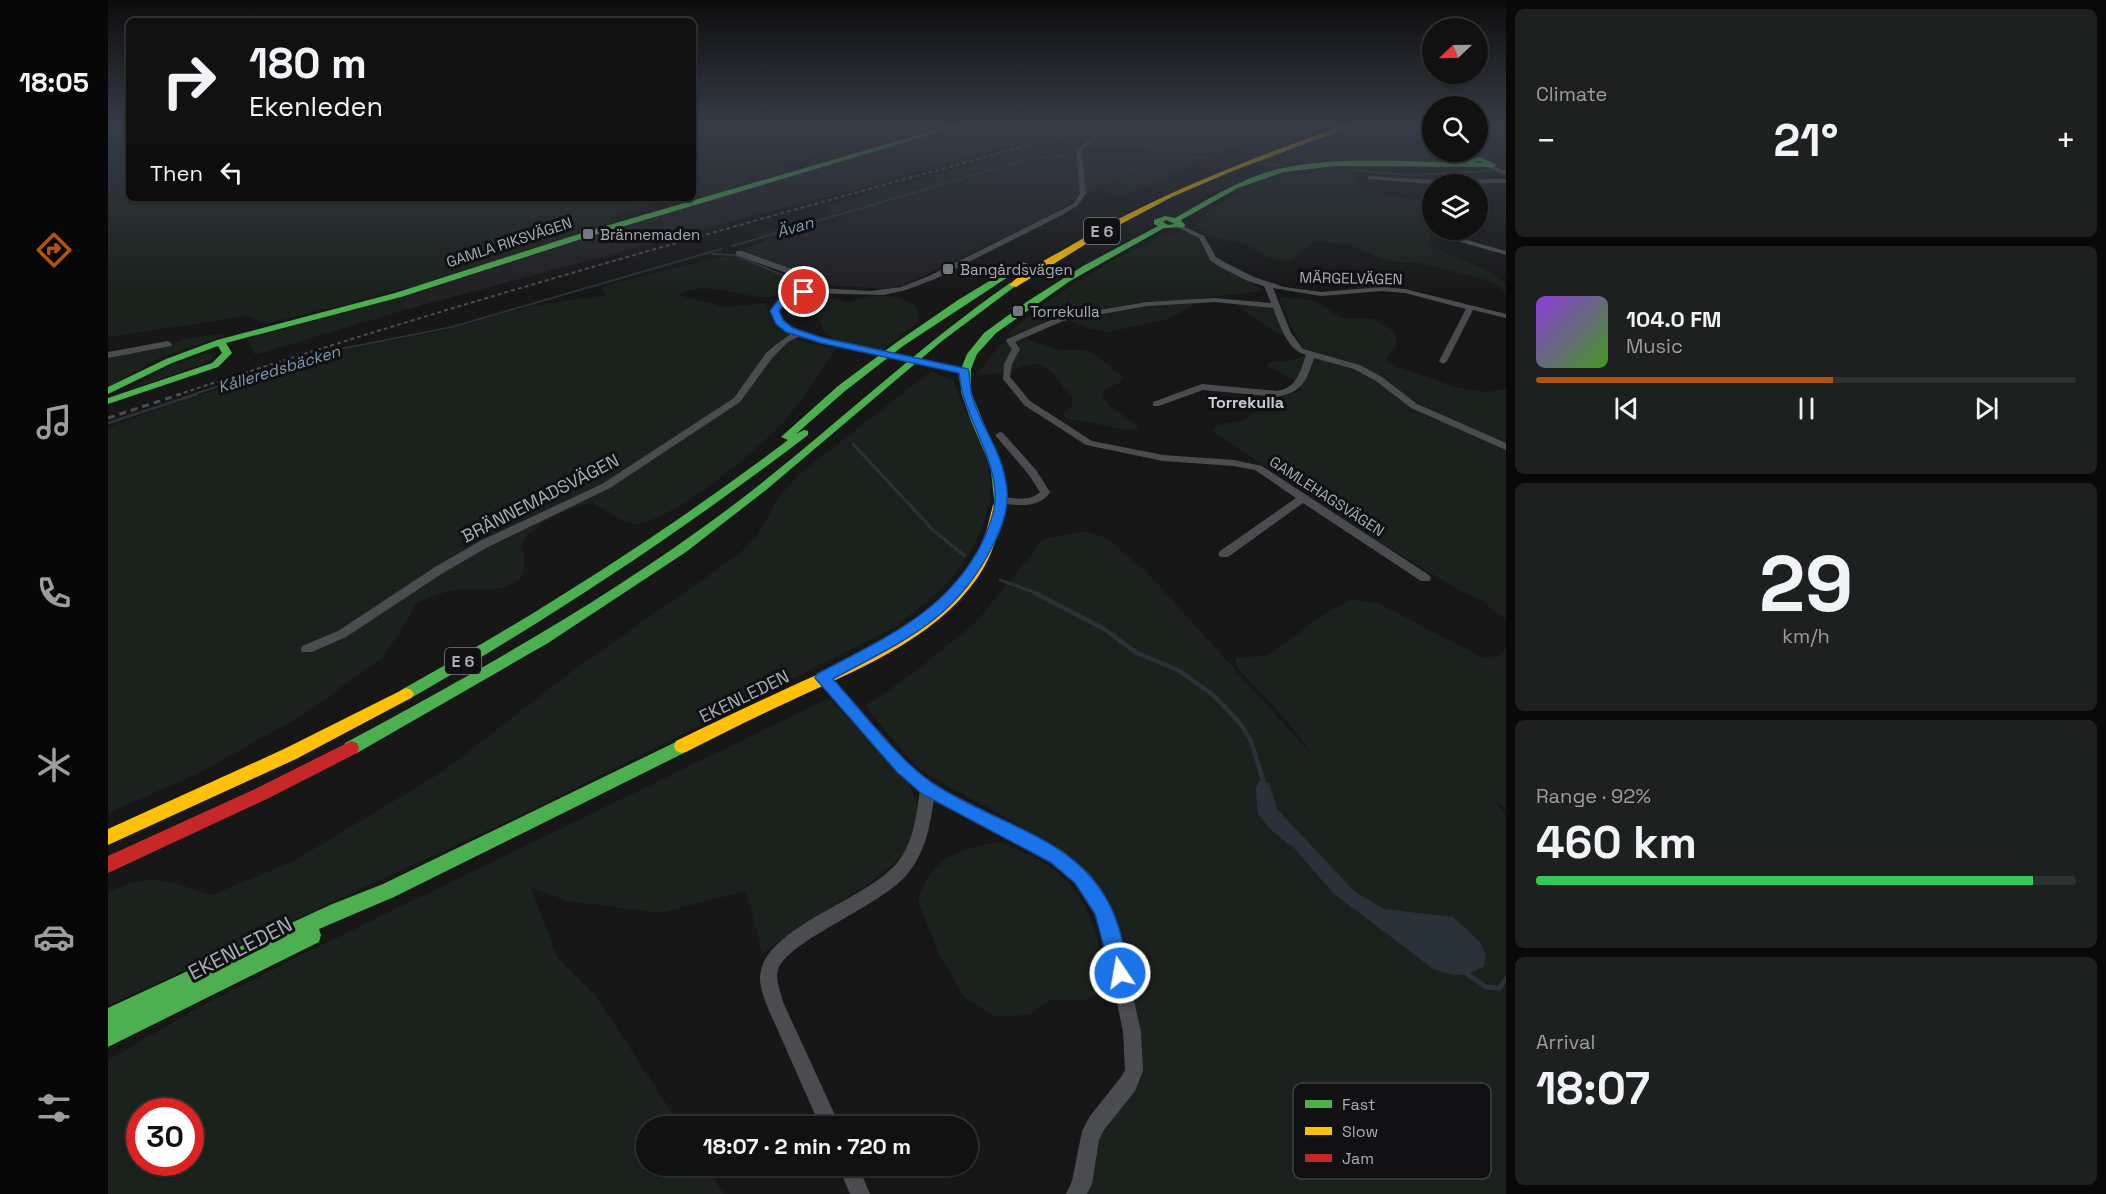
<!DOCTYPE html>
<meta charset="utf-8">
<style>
body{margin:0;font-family:"Space Grotesk",sans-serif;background:#1e1f1f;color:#f1f3f6;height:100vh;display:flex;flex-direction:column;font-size:22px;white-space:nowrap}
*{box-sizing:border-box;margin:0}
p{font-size:20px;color:#9c9d9f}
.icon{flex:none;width:33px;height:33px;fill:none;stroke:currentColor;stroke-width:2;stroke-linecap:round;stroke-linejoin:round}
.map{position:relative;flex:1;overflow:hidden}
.sheet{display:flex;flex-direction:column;gap:9px;padding:9px;background:#090909;width:600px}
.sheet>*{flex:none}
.top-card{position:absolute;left:18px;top:18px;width:570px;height:183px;border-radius:9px;box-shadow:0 2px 4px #0004,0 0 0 2px #303131;background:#111;color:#f1f3f6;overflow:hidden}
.needle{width:39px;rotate:248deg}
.tools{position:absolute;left:1314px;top:18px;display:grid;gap:12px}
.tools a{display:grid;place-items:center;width:66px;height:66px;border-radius:50%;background:#111;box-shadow:0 2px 4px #0004,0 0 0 2px #303131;font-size:30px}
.speed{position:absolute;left:18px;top:1098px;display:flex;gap:12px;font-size:30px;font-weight:700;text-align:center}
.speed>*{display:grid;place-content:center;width:78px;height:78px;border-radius:50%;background:#111;box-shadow:0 2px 4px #0004,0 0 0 2px #303131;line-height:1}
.speed .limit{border:9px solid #d22;background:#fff;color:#111}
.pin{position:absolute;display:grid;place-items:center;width:51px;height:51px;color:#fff;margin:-26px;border:3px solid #fff;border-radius:50%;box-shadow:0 2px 6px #0007}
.me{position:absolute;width:66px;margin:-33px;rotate:348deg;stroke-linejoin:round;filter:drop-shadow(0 0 4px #0008)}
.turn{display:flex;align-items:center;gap:21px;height:126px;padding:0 24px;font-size:27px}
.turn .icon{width:78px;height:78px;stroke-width:2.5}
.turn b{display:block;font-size:42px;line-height:51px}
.then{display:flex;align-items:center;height:57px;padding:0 24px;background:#0003;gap:12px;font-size:22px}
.big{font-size:45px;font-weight:600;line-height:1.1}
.sheet .card{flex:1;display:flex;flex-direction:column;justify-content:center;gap:9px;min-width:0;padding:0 21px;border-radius:9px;background:#1e1f1f}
.sheet .dial{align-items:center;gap:0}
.dial b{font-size:78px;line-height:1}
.song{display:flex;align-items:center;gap:18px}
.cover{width:72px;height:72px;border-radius:9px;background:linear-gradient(135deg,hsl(270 70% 55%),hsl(100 70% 35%))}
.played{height:6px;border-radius:3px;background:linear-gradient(90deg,#b45309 55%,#303131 55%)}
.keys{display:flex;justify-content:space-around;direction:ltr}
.heat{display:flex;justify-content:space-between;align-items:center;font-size:33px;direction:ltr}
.charge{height:9px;border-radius:4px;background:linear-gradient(90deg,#34c759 92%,#303131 0)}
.trip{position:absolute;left:528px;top:1116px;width:342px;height:60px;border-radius:30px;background:#111;box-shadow:0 2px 4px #0004,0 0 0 2px #303131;font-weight:600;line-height:60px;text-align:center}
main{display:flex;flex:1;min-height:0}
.dock{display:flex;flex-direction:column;width:108px;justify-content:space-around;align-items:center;background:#070707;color:#9c9d9f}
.dock .icon{width:42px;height:42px}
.dock .selected{color:#b45309}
.dock b{font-size:27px;color:#f1f3f6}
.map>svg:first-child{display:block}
</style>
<main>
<nav class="dock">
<b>18:05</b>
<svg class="icon selected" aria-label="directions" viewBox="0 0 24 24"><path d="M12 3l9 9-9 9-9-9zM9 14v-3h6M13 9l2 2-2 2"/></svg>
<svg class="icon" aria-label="music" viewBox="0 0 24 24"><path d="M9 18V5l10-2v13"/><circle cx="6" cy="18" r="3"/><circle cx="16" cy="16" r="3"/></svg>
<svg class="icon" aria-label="phone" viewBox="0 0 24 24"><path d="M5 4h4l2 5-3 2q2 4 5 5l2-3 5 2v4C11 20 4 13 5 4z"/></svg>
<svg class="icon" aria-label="climate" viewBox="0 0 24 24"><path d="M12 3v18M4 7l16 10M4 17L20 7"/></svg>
<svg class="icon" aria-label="car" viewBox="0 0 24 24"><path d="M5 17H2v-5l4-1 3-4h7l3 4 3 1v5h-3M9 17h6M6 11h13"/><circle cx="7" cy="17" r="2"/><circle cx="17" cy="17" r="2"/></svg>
<svg class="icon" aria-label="filters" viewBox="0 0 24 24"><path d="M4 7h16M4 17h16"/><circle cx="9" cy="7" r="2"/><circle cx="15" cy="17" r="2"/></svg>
</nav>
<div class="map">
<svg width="1398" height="1194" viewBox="0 0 1398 1194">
<rect width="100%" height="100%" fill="#171717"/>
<path fill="#212124" d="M 859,125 L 969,125 L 765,184 L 300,309 L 289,298 L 578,207 Z
M 1024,125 L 1197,125 L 1111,153 L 976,148 L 992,135 Z
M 1010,154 L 1095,159 L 1048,181 L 1024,174 L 969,198 L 941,216 L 796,285 L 778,289 L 714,285 L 692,272 L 631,250 L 912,164 L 931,160 Z"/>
<path fill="#1b211c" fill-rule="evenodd" d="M 0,125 L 21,125 L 21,198 L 585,198 L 585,125 L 816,125 L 739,144 L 673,167 L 680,173 L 576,203 L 563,199 L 508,214 L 510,220 L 354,273 L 252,301 L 157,324 L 141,316 L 0,337 Z
M 1257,125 L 1324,125 L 1324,152 L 1370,152 L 1370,125 L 1398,125 L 1398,156 L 1381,159 L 1351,155 L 1349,156 L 1355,159 L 1353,161 C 1311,168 1266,158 1223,160 C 1206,161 1178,168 1164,157 Z
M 966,150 L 966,157 L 912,164 L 659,242 L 645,235 L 718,213 L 720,205 L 913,151 Z
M 1204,169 L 1247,173 L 1250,175 L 1248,180 C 1257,197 1306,199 1324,201 L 1324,229 L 1321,232 L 1323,236 L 1319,245 L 1372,267 L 1398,283 L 1398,296 L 1393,287 L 1378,280 L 1312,263 L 1282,262 L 1241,245 L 1206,241 L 1184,260 L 1173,261 L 1158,257 L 1137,244 L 1100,236 L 1092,229 L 1091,222 L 1095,214 L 1127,195 L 1172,174 Z
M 1024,174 L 1048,181 L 1009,198 L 993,188 Z
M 1073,231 L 1089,236 L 1099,257 L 1154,289 L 1150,292 L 1091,298 L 1080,309 L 1059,319 L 1001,332 L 983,329 L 947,315 C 935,323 915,337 900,335 C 928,302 1031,241 1073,231 Z
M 612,257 L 628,257 L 690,280 L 693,285 C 649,318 613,272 570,295 L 617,307 L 656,303 L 659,306 C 663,338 701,344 729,348 C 711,372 696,397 678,419 C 658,444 551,534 520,523 C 508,519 496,508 484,503 C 458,510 429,521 413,543 C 423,577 412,587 377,590 C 369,590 361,588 353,589 C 338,591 322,597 308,603 L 293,631 L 274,658 L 195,715 L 91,773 L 0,813 L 0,427 L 202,357 L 339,330 L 423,306 L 499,295 L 494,289 L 500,285 Z
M 1273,273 L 1296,278 L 1290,288 L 1250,288 L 1230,276 L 1264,285 Z
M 725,294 L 723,297 L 740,303 C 761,293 789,292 809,307 L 811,321 L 774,351 L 726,339 L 717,332 L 699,298 Z
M 1176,297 L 1208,301 L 1233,318 L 1266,319 L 1287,332 L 1289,345 L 1278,358 L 1289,367 L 1350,388 L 1379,392 L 1398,389 L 1398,619 L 1386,612 L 1376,602 L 1347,588 L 1270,541 L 1104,431 L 1109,425 L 1137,420 L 1157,402 L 1194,390 L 1188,381 L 1159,366 L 1161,362 L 1187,360 L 1200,355 L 1185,331 L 1172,301 L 1172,298 Z
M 289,298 L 300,309 L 147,355 L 140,339 Z
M 1127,304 L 1166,309 L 1175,334 L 1171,335 Z
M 123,333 L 50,359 L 0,387 L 0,358 L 61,346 L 78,338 Z
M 918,339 L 952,350 L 977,350 L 989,356 L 1014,376 L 1015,381 L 996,390 L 994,396 L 1002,406 L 1032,427 L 1023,431 L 957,418 L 955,414 L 964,406 L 965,399 C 956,391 951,378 941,370 C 924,357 910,370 892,373 C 885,375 877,374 869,374 L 892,345 Z
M 99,353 L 104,355 L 103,359 L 90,366 L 17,391 L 64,365 Z
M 823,371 L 846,381 C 850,390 852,399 856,407 C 866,430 879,450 882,476 C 885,491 880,506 876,521 C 859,572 827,596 786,628 L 426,809 L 0,1006 L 0,892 C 48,871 57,880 103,895 L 184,862 L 334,772 L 468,668 L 631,554 L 651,533 L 671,497 L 690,475 Z
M 976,531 L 998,538 L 1037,570 L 1204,755 L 1181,723 L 1134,673 L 1128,664 L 1128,658 L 1160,655 L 1218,613 L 1243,599 L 1269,603 L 1376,658 L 1391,655 L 1398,647 L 1398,809 L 1385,798 L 1398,815 L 1398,1194 L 977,1194 C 980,1179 982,1146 990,1134 C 1004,1110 1029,1098 1033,1068 L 1014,953 L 958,857 L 930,836 L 810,769 L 757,706 L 803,675 L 869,621 L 936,539 Z
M 721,698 L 797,777 C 838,843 774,874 727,905 C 703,921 679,938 654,954 L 638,891 L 552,913 L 460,901 L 423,888 L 450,959 L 489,998 L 573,1126 L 538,1126 L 538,1166 L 598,1166 L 616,1194 L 0,1194 L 0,1060 L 90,1008 L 191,956 ZM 32,1112 L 82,1112 L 82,1162 L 32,1162 Z
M 889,842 C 971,868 986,908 1000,988 L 977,1000 L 943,1000 L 921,1015 L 888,1017 L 857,998 L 829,950 L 810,900 C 826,855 846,852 889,842 Z"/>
<path fill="#2a3239" d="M 1155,780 L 1161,783 L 1169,809 L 1247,892 L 1276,909 L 1345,917 L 1372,942 L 1378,956 L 1376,966 C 1358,978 1343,977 1324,968 L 1225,893 L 1187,849 L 1162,829 L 1150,814 L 1148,788 L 1151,781 Z"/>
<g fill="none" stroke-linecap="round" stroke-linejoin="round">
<path stroke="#2a3239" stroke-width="2" d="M 983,154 L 1029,153 L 1102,158
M 1159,164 L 1173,165
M 1242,170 L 1302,175 L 1381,171
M 624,246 L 924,158 L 958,156
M 604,254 L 627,255 L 693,283
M 84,395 L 208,354 L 344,327 L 613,249"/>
<path stroke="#2a3239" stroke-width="3" d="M 0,423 L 89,394
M 745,444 L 826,531 L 857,556
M 892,580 L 931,594"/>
<path stroke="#2a3239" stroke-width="4.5" d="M 927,593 L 996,629 L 1029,653 L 1070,670 L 1104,694 L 1132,723 L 1143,741 L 1155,780"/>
<path stroke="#2a3239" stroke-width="5" d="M 1359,974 L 1378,987 L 1391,988 L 1398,979"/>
<path fill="#4b4c50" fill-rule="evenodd" d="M 1012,125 L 1021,125 L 988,138 L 974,150 L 978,194 L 969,206 L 954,215 L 827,279 L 798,290 L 775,295 L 702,293 C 688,296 680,300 671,311 L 678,324 L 692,332 L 856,368 L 860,371 L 859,373 L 690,337 L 680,342 L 665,357 L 632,402 L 502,488 L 380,547 L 335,573 L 238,637 L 204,652 L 194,652 L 193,649 L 194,646 L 230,631 L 327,567 L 372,541 L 494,484 L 626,398 L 658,353 L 666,346 L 683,334 L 672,328 L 663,311 L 664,309 C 675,296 686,291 703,288 L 700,282 L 692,278 L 628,255 L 628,251 L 634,251 L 698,274 L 706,279 L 710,288 L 762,291 L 793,287 L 821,276 L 965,204 L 972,194 L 968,150 L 984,135 Z
M 1382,165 L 1398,171 L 1398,175 L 1380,168 Z
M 1261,176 L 1325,180 L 1398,179 L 1398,183 L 1325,184 L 1259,179 Z
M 1071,224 L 1096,236 L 1108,257 L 1118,263 L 1146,277 L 1176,287 L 1213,292 L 1274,287 L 1297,289 L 1398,314 L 1398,318 L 1365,310 L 1339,361 L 1335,364 L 1331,361 L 1358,309 L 1297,293 L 1274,291 L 1213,296 L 1165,288 L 1183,333 L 1195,349 L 1252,365 L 1274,377 L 1309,404 L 1398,443 L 1398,450 L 1303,408 L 1268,381 L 1246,369 L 1206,358 C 1198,381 1195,392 1169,397 L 1095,390 L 1051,406 L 1045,406 L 1045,402 L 1094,384 L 1169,391 C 1189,388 1192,372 1198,355 C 1179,350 1172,325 1165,308 L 1107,302 L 1039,306 L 955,321 L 907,342 L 912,349 L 904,364 L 902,377 L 922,401 L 984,441 L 1055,455 L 1126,460 L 1154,466 L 1321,575 L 1323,578 L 1321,581 L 1313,581 L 1195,503 L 1120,557 L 1112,557 L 1110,554 L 1112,551 L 1188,498 L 1147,470 L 1126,466 L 1055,461 L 978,445 L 916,405 L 895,379 L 896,364 L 904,349 L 898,341 L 899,339 L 950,317 L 1039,302 L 1107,298 L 1163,303 L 1156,286 L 1140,281 L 1112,267 L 1102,260 L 1091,238 L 1069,227 L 1068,226 Z
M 1341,235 L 1398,251 L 1398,255 L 1339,238 L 1338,237 Z
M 60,341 L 64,344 L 63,346 L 0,358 L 0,352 Z
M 892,432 L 895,433 L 928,470 L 942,492 C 932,509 907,506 889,502 L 888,500 L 889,498 L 893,497 C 906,498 922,502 932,492 L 921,475 L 887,435 Z
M 715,673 L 720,674 L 806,770 L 834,789 L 955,851 L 980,872 L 1000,903 L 1011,933 L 1033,1032 L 1035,1071 L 1027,1091 L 996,1130 L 991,1140 L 984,1184 L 979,1194 L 958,1194 L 964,1181 L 974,1131 L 982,1116 L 1013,1077 L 1017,1070 L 1015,1032 L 995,933 L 987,913 L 968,882 L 943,861 L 826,800 C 821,828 819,848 801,872 C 777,905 679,940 670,970 C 667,980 673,992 675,1002 L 732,1126 L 712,1126 C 699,1096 685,1065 672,1035 C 665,1018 653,998 652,979 C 651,929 759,900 789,863 C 806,842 808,816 812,790 L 796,778 L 710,682 L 708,678 L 710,674 Z
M 730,1166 L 750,1166 L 762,1194 L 742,1194 Z"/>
<path fill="#4caf50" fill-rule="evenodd" d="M 844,125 L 855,125 L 483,236 L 293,297 L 118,343 L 124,353 L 110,367 L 0,404 L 0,398 L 104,363 L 114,353 L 110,346 L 64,363 L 0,394 L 0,387 L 58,359 L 109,340 L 287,293 L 477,232 Z
M 1372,157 L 1389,165 L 1386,167 L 1228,166 L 1176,172 L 1130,188 L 1073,220 L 1077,225 L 1076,227 L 1056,228 L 962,281 L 888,333 L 869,354 L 863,369 L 863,392 L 895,471 L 897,505 L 891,509 L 887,508 L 883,471 L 879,458 L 863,421 L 853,392 L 853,369 L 859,354 L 876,333 L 920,301 L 975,266 L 1050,226 L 1046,224 L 1046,220 L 1057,216 L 1067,218 C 1101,199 1136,176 1175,168 C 1234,156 1298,162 1358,163 L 1357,159 ZM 1371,161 L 1376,163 L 1364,162 ZM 1058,220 L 1067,224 L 1060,225 L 1055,222 Z
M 913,262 L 920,264 L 795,346 L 737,391 L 688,434 L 696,430 L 700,431 L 700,435 C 573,532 442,619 303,698 L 298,700 L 293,698 L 290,694 L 293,690 C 428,615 557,533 680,440 L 673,437 L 730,386 L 789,342 L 850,300 Z
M 902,283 L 909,285 L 834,341 L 658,490 L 578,552 L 440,643 L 249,753 L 243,755 L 237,753 L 235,748 L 237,743 C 366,674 494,602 612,515 C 712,441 800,354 902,283 Z
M 574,739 L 580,741 L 582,746 L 580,751 L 286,897 L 211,929 L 213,935 L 211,942 L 0,1047 L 0,1008 L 222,905 L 275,884 Z"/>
<path fill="#ffc107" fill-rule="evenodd" d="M 1237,125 L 1247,125 L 1127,170 L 1064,197 L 996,233 L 908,287 L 901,285 C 917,269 942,258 962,246 C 1049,194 1142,159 1237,125 Z
M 891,501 L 897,505 C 891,531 885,555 870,577 C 826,641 745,671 678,703 C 645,718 612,735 580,751 L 574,753 L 568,751 L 566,746 L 568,741 C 601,725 634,709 667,694 C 735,662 811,634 859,573 C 874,553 879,529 885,505 Z
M 298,688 L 303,690 L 306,694 L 303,698 L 188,759 L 0,845 L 0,829 L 176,749 Z"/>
<path fill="#c62828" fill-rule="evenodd" d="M 243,741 L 249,743 L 251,748 L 249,753 L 159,799 L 0,873 L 0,856 L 147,789 Z"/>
<path stroke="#4b4c4f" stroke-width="2" stroke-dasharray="4 3" stroke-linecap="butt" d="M 69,395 C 374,294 684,210 994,125"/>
<path stroke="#4b4c4f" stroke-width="3" stroke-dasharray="7 5" stroke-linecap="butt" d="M 0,418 L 73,394"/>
</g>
<linearGradient id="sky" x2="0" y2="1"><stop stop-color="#0d0d0d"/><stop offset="0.43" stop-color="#363c47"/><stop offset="1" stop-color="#363c47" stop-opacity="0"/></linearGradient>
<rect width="1398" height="293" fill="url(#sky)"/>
<path fill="#1a73e8" stroke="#114b97" stroke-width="1.5" d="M 692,290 L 700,292 L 677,304 L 671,311 L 675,320 L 685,328 L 715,338 L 860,369 C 863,377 861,387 864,396 C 874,430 895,451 899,490 C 901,509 893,530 884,547 C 847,621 794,641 725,679 C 754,711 791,761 826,784 C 900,832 992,840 1014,940 C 1017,953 1024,968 1019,980 L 1012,983 L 1005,980 L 987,914 L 967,883 L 942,862 L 814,794 L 789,772 L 707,678 L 709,674 C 774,639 836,614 872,547 C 880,530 889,509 887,490 C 883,447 855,415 851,373 L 713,343 L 678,332 L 668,324 L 662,311 L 670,300 Z"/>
<g fill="#757880" stroke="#111113" stroke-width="2">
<rect x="474" y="228" width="12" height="12" rx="3"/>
<rect x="834" y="263" width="12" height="12" rx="3"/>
<rect x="904" y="305" width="12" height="12" rx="3"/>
</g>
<g text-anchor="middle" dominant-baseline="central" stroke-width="6" stroke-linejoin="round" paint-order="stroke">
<g font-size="15" fill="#a8adb8" stroke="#111113" text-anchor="start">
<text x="492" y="234">Brännemaden</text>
<text x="852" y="269">Bangårdsvägen</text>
<text x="922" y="311">Torrekulla</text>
</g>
<g font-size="15" fill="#a8adb8" stroke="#111113">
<text transform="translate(401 242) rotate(-18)">GAMLA RIKSVÄGEN</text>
<text transform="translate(1243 278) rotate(1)">MÄRGELVÄGEN</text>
<text transform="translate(1219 496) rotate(33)">GAMLEHAGSVÄGEN</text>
</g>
<g font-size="16" font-style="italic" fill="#7f9bb3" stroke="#111113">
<text transform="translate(687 227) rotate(-16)">Ävan</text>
<text transform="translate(171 369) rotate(-17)">Kålleredsbäcken</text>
</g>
<g fill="#111113" stroke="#7b7e86" stroke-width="1.5">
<rect x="976" y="218" width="36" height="26" rx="4.5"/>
<rect x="337" y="648" width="36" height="26" rx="4.5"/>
</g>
<g font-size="16" font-weight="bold" fill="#a8adb8">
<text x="994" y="231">E 6</text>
<text x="355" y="661">E 6</text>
</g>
<g font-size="16" font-weight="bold" fill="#c9ccd4" stroke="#111113">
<text x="1138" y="402">Torrekulla</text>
</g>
<g font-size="18" fill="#a8adb8" stroke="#111113">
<text transform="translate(432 498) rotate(-27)">BRÄNNEMADSVÄGEN</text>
<text transform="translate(636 696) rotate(-26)">EKENLEDEN</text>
</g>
<g font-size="21" fill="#a8adb8" stroke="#111113">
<text transform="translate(132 948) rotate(-27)">EKENLEDEN</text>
</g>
</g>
<rect x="1185" y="1083" width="198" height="96" rx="9" fill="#111113" stroke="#3e4045" stroke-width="1.5"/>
<rect x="1197" y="1100" width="27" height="8" fill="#4caf50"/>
<rect x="1197" y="1127" width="27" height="8" fill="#ffc107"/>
<rect x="1197" y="1154" width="27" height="8" fill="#c62828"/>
<g font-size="16" fill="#a8adb8">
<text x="1234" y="1110">Fast</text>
<text x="1234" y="1137">Slow</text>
<text x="1234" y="1164">Jam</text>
</g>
</svg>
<div class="tools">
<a><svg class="needle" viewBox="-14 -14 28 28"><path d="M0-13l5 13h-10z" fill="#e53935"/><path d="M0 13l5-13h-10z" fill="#9c9d9f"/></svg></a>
<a><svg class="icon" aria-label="search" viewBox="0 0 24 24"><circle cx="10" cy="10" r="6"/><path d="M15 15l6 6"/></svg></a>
<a><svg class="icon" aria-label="layers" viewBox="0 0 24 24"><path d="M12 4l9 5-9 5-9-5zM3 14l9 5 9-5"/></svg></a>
</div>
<div class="speed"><div class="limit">30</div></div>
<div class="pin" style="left:696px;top:292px;background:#d93025"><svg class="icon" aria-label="arrive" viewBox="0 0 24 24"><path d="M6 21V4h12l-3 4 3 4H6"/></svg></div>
<svg class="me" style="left:1012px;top:973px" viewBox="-20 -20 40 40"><circle r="17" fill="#1a73e8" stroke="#fff" stroke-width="3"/><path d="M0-11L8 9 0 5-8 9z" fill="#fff"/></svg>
<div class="trip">18:07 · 2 min · 720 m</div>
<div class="top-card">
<div class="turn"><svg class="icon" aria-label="right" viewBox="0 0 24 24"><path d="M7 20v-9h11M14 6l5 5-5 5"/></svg><div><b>180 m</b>Ekenleden</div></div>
<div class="then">Then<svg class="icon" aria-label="left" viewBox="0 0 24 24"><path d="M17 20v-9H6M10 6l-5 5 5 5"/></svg></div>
</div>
</div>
<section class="sheet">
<div class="card"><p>Climate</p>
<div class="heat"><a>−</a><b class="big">21°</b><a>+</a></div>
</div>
<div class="card">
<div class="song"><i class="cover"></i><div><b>104.0 FM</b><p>Music</p></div></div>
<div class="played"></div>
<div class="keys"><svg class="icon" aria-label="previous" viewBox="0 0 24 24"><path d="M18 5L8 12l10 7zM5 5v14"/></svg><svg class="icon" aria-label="pause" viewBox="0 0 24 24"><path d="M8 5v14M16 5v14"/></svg><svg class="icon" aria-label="next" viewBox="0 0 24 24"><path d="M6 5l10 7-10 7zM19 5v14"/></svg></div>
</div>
<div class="card dial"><b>29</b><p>km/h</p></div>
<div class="card"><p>Range · 92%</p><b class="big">460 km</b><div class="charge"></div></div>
<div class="card"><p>Arrival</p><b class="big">18:07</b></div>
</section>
</main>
